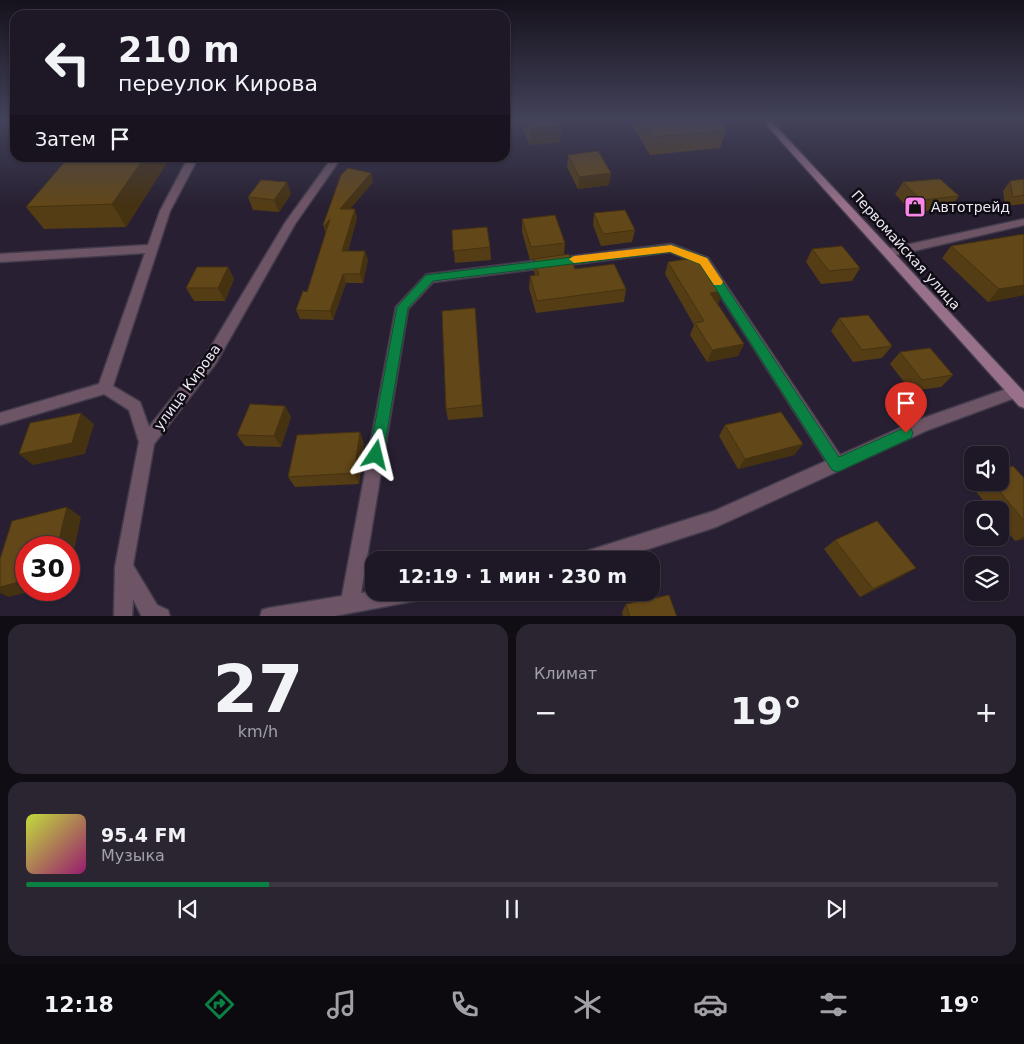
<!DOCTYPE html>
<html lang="ru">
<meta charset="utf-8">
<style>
body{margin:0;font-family:"DejaVu Sans",sans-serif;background:#2b2532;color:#f1f3f6;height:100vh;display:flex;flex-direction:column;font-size:19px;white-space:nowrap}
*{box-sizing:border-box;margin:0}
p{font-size:16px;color:#a1a0a7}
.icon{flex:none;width:28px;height:28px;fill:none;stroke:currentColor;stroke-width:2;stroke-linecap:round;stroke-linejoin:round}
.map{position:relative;height:616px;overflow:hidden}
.sheet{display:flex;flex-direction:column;gap:8px;padding:8px;background:#100d15;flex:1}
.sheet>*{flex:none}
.top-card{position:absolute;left:10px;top:10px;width:500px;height:152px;border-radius:15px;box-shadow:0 1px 4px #0004,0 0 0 1px #3c3743;background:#1e1826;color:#f1f3f6;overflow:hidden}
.fabs{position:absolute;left:964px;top:446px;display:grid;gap:10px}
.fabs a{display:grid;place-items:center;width:45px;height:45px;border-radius:10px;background:#1e1826;box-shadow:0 1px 4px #0004,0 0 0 1px #3c3743;font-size:25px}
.speed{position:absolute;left:15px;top:536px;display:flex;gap:10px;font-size:25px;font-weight:700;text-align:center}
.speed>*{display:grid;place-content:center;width:65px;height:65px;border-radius:50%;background:#1e1826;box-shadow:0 1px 4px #0004,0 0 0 1px #3c3743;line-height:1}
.speed .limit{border:8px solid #d22;background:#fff;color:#111}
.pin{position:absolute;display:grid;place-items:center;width:42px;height:42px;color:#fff;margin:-51px -21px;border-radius:50% 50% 50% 0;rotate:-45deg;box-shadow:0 0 5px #0007}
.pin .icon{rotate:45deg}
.me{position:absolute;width:55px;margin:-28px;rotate:10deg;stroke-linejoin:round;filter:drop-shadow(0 0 4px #0008)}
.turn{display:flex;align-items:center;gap:18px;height:105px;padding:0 25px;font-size:22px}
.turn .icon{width:65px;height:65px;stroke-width:2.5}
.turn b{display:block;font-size:35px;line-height:42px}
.then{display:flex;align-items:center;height:48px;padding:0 25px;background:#0003;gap:10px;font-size:19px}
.big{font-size:38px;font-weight:700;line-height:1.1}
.sheet .tile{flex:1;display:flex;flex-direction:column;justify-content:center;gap:8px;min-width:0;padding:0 18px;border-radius:15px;background:#2b2532}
.sheet .dial{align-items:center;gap:0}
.dial b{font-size:65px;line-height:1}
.song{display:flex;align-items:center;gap:15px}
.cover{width:60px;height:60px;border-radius:8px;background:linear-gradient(135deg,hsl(70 70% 55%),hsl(320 70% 35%))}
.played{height:5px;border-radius:2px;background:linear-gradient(90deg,#0b8043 25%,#3c3743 25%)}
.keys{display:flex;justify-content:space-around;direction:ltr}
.heat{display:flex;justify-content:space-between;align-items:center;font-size:28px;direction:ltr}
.sheet .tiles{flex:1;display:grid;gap:8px;grid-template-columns:1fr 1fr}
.tile:last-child{grid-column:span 2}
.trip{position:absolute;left:365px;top:551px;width:295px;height:50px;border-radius:15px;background:#1e1826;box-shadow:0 1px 4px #0004,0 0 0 1px #3c3743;font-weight:700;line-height:50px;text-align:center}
.tabs{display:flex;height:80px;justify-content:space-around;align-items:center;background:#0c0a0f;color:#a1a0a7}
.tabs .icon{width:35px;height:35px}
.tabs .current{color:#0b8043}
.tabs b{font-size:22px;color:#f1f3f6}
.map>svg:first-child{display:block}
</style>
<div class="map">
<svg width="1024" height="617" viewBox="0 0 1024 617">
<rect width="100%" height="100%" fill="#282032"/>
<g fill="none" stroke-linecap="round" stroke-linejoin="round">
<g stroke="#433c4d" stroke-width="3">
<path id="minor" d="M 188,158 L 198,158 L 170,211 L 113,386 L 140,402 L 149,427 L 206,355 L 285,223 L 332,158 L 341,158 L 295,224 L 216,363 L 154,444 L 133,565 L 157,605 L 168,610 L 170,617 L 142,617 L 133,599 L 132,617 L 114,617 L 115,567 L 139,442 L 129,410 L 104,394 L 0,425 L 0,413 L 99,384 L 145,253 L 0,262 L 0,254 L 148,245 L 160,211 Z
M 1024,219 L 1024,225 L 888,257 L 882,253 L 888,249 Z
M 671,244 L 708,258 L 840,455 L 918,420 L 1015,386 L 1020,388 L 1022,392 L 1020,396 L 928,430 L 716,527 L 614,560 L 578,560 L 581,554 L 587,551 L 714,511 L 826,461 L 700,264 L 670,252 L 433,282 L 408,309 L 361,593 L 374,591 L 374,592 L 433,592 L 430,598 L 329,617 L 260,617 L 262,610 L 269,608 L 342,596 L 396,307 L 426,275 L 430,274 Z"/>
</g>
<g stroke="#433c4d" stroke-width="3">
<path id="secondary" d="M 762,120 L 770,120 L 1024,392 L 1024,408 L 1019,406 Z"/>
</g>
<use href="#minor" fill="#6e5565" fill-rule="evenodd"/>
<use href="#secondary" fill="#987089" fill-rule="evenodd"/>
</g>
<path fill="#543d15" d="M 519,120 L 559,120 L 561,125 L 560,142 L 530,145 Z
M 629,120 L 717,120 L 726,131 L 720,148 L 650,155 Z
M 568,155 L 609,185 L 578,189 L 567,167 Z
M 68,158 L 170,158 L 126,227 L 44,229 L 26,207 Z
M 1024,179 L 1024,204 L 1005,206 L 1003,191 L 1010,181 Z
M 373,182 L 350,209 L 357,218 L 348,251 L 368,260 L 363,283 L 346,283 L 333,320 L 300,319 L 296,310 L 307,292 L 326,234 L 323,225 Z
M 903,182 L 959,196 L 950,209 L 912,212 L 895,194 Z
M 291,194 L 279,212 L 253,210 L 248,197 Z
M 594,213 L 635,230 L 632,242 L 601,246 L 593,225 Z
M 522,219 L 565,243 L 564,255 L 575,269 L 626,289 L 624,302 L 536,313 L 529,288 L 530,276 L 535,275 L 534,271 L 534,259 L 530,260 L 522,232 Z
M 452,230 L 490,247 L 491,260 L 455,263 Z
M 951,246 L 1024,295 L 988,302 L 942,258 Z
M 812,249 L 860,268 L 852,281 L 821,284 L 806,262 Z
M 668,262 L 723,291 L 718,304 L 744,344 L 738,356 L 707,362 L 690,335 L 694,325 L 665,274 Z
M 228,267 L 234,279 L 225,301 L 194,301 L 186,288 Z
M 475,308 L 483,417 L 448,420 L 446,409 Z
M 839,318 L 892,346 L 882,358 L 853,362 L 831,331 Z
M 900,352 L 953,375 L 941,387 L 911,391 L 890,364 Z
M 285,406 L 291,417 L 281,447 L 245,446 L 237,435 Z
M 725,425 L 803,444 L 794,455 L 738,469 L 719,436 Z
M 364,443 L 359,484 L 295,487 L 288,477 Z
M 1024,478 L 1024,539 L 1015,541 L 1000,522 L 1000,510 L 991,510 L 969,483 L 972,481 L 972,482 L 1000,482 Z
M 835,540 L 902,576 L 860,597 L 824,549 Z
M 626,604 L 677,617 L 623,617 L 622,612 Z"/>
<path fill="#453211" d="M 561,125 L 560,142 L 530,145 L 530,128 Z
M 144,158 L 170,158 L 126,227 L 112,204 Z
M 371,173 L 373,182 L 342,218 L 340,209 Z
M 611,173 L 609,185 L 578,189 L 579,177 Z
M 287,182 L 291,194 L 279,212 L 274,200 Z
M 355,209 L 357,218 L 345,260 L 342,251 Z
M 330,219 L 327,235 L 324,226 Z
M 365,251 L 368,260 L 363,283 L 360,274 Z
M 228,267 L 234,279 L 225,301 L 218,288 Z
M 343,274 L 346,283 L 333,320 L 330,311 Z
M 1024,285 L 1024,295 L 988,302 L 999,289 Z
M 723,291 L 718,304 L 710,293 Z
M 744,344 L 738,356 L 707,362 L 712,350 Z
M 285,406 L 291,417 L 281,447 L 274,436 Z
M 81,413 L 94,424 L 85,454 L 33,465 L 19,454 Z
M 360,432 L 364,443 L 359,484 L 354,473 Z
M 803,444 L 794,455 L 738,469 L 745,459 Z
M 67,507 L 81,517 L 69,575 L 69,548 L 57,548 Z
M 1024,536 L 1024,539 L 1015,541 Z
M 916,568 L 902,576 L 860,597 L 873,589 Z
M 26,580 L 26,590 L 36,590 L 9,597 L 0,593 L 0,587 Z"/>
<path fill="#624718" stroke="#453211" d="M 527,120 L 559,120 L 561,125 L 530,128 Z
M 642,120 L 717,120 L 726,131 L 653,137 Z
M 598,151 L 611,173 L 579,177 L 568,155 Z
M 68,158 L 144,158 L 112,204 L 26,207 Z
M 348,168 L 371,173 L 340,209 L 355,209 L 342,251 L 365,251 L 360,274 L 343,274 L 330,311 L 296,310 L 303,291 L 307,292 L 330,219 L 324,226 L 323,225 L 341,175 Z
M 940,179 L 959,196 L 921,200 L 903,182 Z
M 1024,179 L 1024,195 L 1013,197 L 1010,181 Z
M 261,180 L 287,182 L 274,200 L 248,197 Z
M 625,210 L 635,230 L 603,234 L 594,213 Z
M 555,215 L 565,243 L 531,247 L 522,219 Z
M 487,227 L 490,247 L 453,251 L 452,230 Z
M 1024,234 L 1024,285 L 999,289 L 951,246 Z
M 842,246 L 860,268 L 829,271 L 812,249 Z
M 569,254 L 575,269 L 614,264 L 626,289 L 537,301 L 530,276 L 539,275 L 534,259 Z
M 700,257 L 723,291 L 710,293 L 744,344 L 712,350 L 695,323 L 704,321 L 668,262 Z
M 197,267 L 228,267 L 218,288 L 186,288 Z
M 475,308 L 482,405 L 446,409 L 442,311 Z
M 868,315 L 892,346 L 862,350 L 839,318 Z
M 930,348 L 953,375 L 922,380 L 900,352 Z
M 250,404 L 285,406 L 274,436 L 237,435 Z
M 781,412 L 803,444 L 745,459 L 725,425 Z
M 81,413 L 72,443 L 19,454 L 30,423 Z
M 360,432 L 354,473 L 288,477 L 297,435 Z
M 1013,466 L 1024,478 L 1024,521 L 992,482 L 1000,482 L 1000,469 Z
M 67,507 L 57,548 L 26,548 L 26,580 L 0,587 L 0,559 L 12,521 Z
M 877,521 L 916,568 L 873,589 L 835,540 Z
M 669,595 L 677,617 L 630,617 L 626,604 Z"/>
<linearGradient id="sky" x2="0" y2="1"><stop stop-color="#16121c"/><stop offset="0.58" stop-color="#42425a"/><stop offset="1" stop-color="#42425a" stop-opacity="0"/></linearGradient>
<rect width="1024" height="206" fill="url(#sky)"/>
<path fill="#0b8043" stroke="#07532c" d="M 671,245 L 707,258 L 839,457 L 906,427 L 911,429 L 913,433 L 911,438 L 842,470 L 837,472 L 832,470 L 700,264 L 670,252 L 433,281 L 408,308 L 383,455 L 381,460 L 376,462 L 371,460 L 369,455 L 397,307 L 426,275 Z"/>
<path fill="#f59e0b" d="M 671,245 L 707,258 L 723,282 L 721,285 L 714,285 L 700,264 L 670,252 L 574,263 L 569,259 L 574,256 Z"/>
<defs>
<g id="shop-square" transform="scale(1.125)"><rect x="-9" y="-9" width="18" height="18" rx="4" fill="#fa87e7" stroke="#0f0c14"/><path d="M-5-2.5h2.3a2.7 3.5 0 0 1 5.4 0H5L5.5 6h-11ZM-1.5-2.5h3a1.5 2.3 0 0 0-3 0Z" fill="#111"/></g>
</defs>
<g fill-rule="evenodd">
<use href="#shop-square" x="915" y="207"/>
</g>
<g text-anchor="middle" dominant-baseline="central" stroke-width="5" stroke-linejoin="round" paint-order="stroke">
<g font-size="14" fill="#ebe6f2" stroke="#0f0c14" text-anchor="start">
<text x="931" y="207">Автотрейд</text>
</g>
<g font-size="14" fill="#ebe6f2" stroke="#0f0c14">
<text transform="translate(906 250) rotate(48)">Первомайская улица</text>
<text transform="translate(187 387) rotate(-54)">улица Кирова</text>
</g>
</g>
</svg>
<div class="fabs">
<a><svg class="icon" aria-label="sound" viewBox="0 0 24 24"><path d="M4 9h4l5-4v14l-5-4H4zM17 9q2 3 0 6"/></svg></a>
<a><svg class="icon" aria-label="search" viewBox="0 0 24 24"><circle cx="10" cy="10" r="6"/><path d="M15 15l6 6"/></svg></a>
<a><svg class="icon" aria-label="layers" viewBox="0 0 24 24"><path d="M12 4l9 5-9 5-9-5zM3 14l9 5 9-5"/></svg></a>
</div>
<div class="speed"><div class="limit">30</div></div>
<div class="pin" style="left:906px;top:433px;background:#d93025"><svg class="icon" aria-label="arrive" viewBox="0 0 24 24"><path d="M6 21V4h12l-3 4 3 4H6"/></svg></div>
<svg class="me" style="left:376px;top:455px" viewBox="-20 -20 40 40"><path d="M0-17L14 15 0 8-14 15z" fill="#0b8043" stroke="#fff" stroke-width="4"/></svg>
<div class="trip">12:19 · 1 мин · 230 m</div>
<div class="top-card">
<div class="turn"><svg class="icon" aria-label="left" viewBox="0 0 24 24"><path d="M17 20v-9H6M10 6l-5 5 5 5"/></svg><div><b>210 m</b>переулок Кирова</div></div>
<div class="then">Затем<svg class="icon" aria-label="arrive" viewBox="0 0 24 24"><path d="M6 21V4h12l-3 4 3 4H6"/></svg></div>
</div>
</div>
<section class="sheet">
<div class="tiles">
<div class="tile dial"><b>27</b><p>km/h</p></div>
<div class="tile"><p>Климат</p>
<div class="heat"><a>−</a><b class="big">19°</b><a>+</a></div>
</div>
<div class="tile">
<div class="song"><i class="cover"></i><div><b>95.4 FM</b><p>Музыка</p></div></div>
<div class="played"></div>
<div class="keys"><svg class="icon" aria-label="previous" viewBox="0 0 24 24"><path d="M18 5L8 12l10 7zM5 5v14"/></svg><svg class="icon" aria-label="pause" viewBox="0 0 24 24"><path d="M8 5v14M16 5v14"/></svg><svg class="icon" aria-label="next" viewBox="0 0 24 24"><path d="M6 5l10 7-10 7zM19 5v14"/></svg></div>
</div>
</div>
</section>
<nav class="tabs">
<b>12:18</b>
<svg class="icon current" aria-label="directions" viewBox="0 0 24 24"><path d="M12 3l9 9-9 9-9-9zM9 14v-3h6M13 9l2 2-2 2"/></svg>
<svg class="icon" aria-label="music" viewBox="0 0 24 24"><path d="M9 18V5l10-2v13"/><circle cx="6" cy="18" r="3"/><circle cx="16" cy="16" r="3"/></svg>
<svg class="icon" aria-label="phone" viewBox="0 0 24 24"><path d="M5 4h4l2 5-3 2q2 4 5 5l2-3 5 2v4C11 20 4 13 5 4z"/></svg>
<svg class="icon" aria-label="climate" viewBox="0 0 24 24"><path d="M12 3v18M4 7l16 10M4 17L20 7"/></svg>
<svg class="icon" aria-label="car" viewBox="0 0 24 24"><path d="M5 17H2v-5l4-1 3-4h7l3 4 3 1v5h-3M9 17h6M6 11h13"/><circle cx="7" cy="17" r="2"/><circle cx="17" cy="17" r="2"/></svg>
<svg class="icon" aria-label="filters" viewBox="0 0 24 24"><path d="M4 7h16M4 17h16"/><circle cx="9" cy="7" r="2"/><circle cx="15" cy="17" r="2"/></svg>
<b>19°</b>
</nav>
